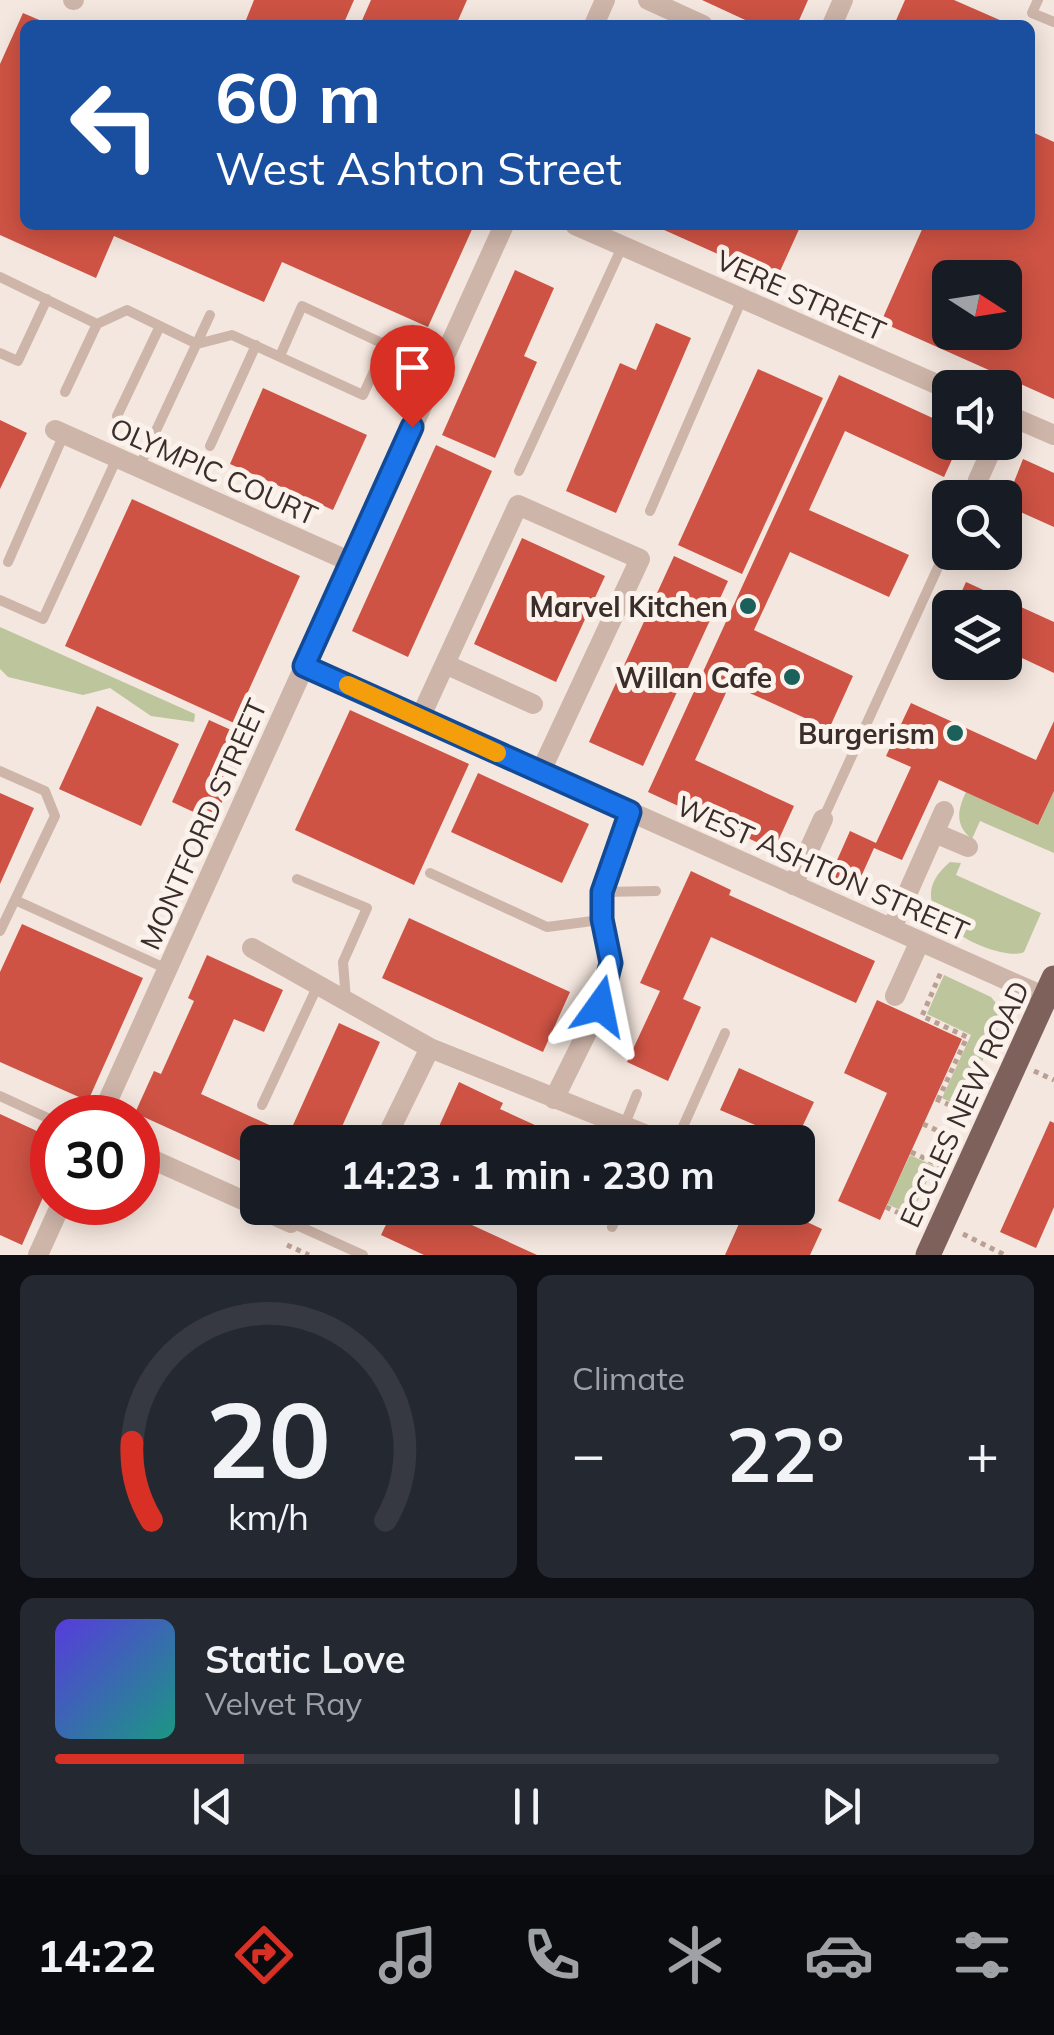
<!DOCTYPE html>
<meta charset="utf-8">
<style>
body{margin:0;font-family:Mulish,sans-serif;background:#242831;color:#f1f3f6;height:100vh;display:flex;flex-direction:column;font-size:38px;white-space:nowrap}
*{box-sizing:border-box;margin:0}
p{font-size:32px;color:#9ea1a6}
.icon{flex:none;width:55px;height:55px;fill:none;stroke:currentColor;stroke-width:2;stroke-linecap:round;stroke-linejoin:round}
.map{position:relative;height:1255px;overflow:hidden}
.details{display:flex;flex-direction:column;gap:20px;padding:20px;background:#0d0f14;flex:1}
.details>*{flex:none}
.hud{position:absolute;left:20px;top:20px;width:1015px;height:210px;border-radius:15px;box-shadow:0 5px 25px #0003;background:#1a4fa0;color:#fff;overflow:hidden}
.needle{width:65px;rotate:102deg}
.tools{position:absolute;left:932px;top:260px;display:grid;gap:20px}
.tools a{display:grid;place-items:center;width:90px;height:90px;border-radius:15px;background:#171b24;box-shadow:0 5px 25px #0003;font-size:50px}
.speed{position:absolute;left:30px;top:1095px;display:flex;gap:20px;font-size:50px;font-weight:700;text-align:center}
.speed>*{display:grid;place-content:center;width:130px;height:130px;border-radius:50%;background:#171b24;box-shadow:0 5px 25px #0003;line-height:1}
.speed .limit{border:15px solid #d22;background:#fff;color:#111}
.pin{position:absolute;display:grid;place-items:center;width:85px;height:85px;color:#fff;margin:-102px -42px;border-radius:50% 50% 50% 0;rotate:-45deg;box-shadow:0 0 10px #0007}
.pin .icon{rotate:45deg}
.me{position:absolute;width:110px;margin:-55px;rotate:12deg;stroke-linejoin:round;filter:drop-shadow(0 0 8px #0008)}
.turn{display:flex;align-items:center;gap:35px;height:210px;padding:0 30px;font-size:45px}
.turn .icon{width:130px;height:130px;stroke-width:2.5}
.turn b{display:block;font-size:70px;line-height:85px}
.big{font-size:75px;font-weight:700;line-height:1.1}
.details .card{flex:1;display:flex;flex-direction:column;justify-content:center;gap:15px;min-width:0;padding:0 35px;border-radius:15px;background:#242831}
.details .dial{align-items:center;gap:0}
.dial svg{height:260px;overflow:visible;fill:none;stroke:#363941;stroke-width:7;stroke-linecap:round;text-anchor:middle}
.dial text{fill:#f1f3f6;stroke:none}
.song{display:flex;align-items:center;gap:30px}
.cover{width:120px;height:120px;border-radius:15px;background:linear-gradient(135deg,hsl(250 70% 55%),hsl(170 70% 35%))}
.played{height:10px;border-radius:5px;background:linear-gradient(90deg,#d93025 20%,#363941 20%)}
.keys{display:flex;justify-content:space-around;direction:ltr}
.heat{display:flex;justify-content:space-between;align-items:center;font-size:55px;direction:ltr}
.details .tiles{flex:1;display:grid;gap:20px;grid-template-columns:1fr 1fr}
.card:last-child{grid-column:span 2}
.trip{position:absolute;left:240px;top:1125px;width:575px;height:100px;border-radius:15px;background:#171b24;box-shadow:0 5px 25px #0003;font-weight:700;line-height:100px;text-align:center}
.dock{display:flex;height:160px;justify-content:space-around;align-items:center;background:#090b0e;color:#9ea1a6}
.dock .icon{width:70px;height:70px}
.dock .active{color:#d93025}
.dock b{font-size:45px;color:#f1f3f6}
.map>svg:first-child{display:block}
</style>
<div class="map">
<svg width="1054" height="1255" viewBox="0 0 1054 1255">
<rect width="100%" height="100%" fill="#f4e7df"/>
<path fill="#bdc59d" d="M 0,627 L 195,714 L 194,722 L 151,716 L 110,688 L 83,695 L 8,677 L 0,669 Z
M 1054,791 L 1054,853 L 980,821 L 972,839 C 954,825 958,809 966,792 L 1038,825 Z
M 950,862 L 961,863 L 956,875 L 1041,913 L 1024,952 C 1002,964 886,915 950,862 Z
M 944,975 L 991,997 L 1001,1009 L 1000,1023 L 961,1107 L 942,1098 L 971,1035 L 927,1014 Z
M 910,1155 L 934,1166 L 911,1215 L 887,1204 Z"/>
<path fill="#ce5344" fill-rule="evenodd" d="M 254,0 L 354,0 L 343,25 L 244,25 Z
M 371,0 L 467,0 L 456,25 L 360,25 Z
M 702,0 L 808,0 L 797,25 L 756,25 Z
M 905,0 L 954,0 L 1002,21 L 1000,25 L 894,25 Z
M 23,13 L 51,25 L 25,25 L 25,225 L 474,225 L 428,327 L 282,262 L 264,302 L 114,236 L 96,278 L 0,235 L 0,64 Z
M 1030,131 L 1054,142 L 1054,399 L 881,322 L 924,225 L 1030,225 ZM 950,278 L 1005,278 L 1005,332 L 950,332 Z
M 653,225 L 801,225 L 776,280 Z
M 515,270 L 554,288 L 524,356 L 537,362 L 495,458 L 442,435 Z
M 656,323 L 691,338 L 616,513 L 566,491 L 620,363 L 636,370 Z
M 758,369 L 823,398 L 742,574 L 678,545 Z
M 839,375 L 950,426 L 950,442 L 960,442 L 944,477 L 845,431 L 809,510 L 909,555 L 889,597 L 790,552 L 754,630 L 853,676 L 829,729 L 730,684 L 695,760 L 794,806 L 774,850 L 648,792 Z
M 263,388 L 367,435 L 333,510 L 230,464 Z
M 0,420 L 27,433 L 0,489 Z
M 436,445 L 492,471 L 408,657 L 352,631 Z
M 1023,459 L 1054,473 L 1054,527 L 1005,505 Z
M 132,499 L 300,576 L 234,723 L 65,646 Z
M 522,538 L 605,576 L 556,682 L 474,644 Z
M 674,556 L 728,581 L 643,766 L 589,742 Z
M 966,582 L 1054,622 L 1054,673 L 1005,650 L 1005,608 L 954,608 Z
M 911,703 L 1036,760 L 1054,721 L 1054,791 L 1038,825 L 939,780 L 902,860 L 874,848 L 856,888 L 830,876 L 850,831 L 876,843 L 911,767 L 886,756 Z
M 97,706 L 179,744 L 141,826 L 59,789 Z
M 350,710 L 469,764 L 414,885 L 295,830 Z
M 209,720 L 251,739 L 213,821 L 172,802 Z
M 478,773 L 589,824 L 562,883 L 451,832 Z
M 0,793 L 34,808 L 0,884 Z
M 691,871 L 731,890 L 729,895 L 875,961 L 856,1003 L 711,937 L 683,999 L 701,1007 L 668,1081 L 627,1062 L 660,991 L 640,983 Z
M 409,918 L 570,992 L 543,1052 L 382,978 Z
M 22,924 L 143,978 L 88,1101 L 0,1062 L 0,972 Z
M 207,955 L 283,990 L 264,1032 L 234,1019 L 201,1094 L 289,1134 L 339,1023 L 380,1042 L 335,1142 L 258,1142 L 258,1169 L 135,1113 L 154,1071 L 161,1074 L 194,1001 L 188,998 Z
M 877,1000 L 962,1039 L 880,1220 L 838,1201 L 887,1093 L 844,1073 Z
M 739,1068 L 814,1102 L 795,1142 L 720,1110 Z
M 459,1082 L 503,1103 L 500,1109 L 572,1142 L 432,1142 Z
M 0,1114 L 52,1138 L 52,1177 L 22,1245 L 0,1235 Z
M 1050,1121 L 1054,1123 L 1054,1207 L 1036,1248 L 1000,1232 Z
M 394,1208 L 451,1208 L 448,1214 L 537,1255 L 424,1255 L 381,1235 Z
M 746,1208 L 777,1208 L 822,1229 L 810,1255 L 725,1255 Z"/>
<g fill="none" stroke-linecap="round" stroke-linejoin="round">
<path stroke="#ba9f93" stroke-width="5" stroke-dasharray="5 5" stroke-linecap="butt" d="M 1034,1071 L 1054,1080
M 936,1099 L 965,1112
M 938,1100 L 967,1037 L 922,1016 L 941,972
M 923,1124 L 954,1138
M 911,1152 L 941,1166
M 886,1207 L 916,1221
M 963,1234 L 1005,1255
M 287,1245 L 309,1255"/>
<path stroke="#ceb5a9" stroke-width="10" d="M 1038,0 L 1032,13 L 1054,22
M 0,277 L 97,324
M 0,353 L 18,361 L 47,299
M 65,392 L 97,324 L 127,310 L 197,344 L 232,335 L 363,395 L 386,345 L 302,306 L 280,356
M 117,416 L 160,326
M 210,446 L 256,345
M 139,467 L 210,315
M 519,471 L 622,247
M 970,498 L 978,480
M 650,511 L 742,299
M 8,562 L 64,434
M 0,600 L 43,619 L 117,458
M 0,771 L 45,791 L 55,816 L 0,931
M 823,819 L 950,541
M 430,873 L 547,927 L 600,920
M 297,879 L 367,908 L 343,962 L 346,1000
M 602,892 L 656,891
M 15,900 L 167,969
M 0,1096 L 52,1120
M 262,1105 L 318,985
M 624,1126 L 637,1094
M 677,1140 L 725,1033
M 292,1223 L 363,1255
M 612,1227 L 620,1208"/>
<path stroke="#ceb5a9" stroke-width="20" d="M 73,0 L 74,0
M 648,0 L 703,25
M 594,25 L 605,0
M 832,25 L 843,0
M 575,225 L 950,390
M 1005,414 L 1054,435
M 55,430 L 351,562
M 978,480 L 995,442
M 445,664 L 533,704
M 304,666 L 1045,997
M 420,718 L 518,505 L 640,559 L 540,773
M 935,833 L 968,847
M 793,885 L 823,819
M 892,928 L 944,811
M 252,948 L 430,1048 L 647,1135 L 683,1142
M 895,996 L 920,941
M 554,1099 L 600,1006 L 611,963 L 601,919 L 601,892 L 631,812
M 100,1118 L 504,225
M 384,1142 L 430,1048
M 138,1153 L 258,1207
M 258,1208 L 291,1223
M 38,1255 L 62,1202"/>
<path stroke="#7e615a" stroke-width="25" d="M 928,1255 L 1054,978"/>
</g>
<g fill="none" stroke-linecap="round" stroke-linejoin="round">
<g stroke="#114b97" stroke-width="25">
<path id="route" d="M 412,427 L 304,666 L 630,812 L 602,892 L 602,919 L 611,963 L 600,1006"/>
</g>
<use href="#route" stroke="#1a73e8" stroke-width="18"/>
<path stroke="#f59e0b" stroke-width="18" d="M 348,685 L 497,753"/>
</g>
<g fill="#1c605b" stroke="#fbf2ec" stroke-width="4">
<circle cx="748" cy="606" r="10"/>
<circle cx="792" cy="677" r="10"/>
<circle cx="955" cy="733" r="10"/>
</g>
<g text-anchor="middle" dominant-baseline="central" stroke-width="10" stroke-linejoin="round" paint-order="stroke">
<g font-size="28" fill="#3b2d2a" stroke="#fbf2ec">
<text transform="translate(801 295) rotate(24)">VERE STREET</text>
<text transform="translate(214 471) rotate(24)">OLYMPIC COURT</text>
<text transform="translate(203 824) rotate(-66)">MONTFORD STREET</text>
<text transform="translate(823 868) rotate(24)">WEST ASHTON STREET</text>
<text transform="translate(964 1104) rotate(-65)">ECCLES NEW ROAD</text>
</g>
<g font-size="28" font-weight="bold" fill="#3b2d2a" stroke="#fbf2ec" text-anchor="end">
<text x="728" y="606">Marvel Kitchen</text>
<text x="772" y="677">Willan Cafe</text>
<text x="935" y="733">Burgerism</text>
</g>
</g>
</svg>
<div class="tools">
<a><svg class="needle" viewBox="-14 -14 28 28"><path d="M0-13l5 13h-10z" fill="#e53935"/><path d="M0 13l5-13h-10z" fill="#9ea1a6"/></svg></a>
<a><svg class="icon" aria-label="sound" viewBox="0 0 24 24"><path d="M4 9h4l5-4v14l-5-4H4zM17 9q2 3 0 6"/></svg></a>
<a><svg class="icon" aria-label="search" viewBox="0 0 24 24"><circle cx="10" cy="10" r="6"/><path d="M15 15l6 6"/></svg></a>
<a><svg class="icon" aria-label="layers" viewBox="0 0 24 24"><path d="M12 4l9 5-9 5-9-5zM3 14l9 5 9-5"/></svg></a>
</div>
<div class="speed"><div class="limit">30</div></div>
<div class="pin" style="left:412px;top:427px;background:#d93025"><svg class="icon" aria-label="arrive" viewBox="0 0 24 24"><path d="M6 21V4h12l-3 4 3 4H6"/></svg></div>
<svg class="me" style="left:600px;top:1006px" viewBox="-20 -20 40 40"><path d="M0-17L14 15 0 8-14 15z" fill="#1a73e8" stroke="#fff" stroke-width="4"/></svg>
<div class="trip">14:23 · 1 min · 230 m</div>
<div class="hud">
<div class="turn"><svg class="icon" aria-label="left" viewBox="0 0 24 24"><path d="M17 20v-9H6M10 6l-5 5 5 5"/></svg><div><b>60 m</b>West Ashton Street</div></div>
</div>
</div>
<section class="details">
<div class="tiles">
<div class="card dial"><svg viewBox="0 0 100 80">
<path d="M14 69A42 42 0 1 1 86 69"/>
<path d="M14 69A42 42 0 0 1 8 45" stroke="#d93025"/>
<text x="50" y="56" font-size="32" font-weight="700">20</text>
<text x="50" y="72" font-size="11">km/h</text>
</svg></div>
<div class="card"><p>Climate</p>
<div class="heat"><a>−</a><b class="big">22°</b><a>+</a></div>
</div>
<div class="card">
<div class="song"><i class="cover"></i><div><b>Static Love</b><p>Velvet Ray</p></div></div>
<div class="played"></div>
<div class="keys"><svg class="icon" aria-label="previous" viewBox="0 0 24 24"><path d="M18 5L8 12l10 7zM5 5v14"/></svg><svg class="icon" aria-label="pause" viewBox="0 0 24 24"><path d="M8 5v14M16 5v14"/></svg><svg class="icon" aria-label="next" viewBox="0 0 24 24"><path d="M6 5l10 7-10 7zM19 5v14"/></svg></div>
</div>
</div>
</section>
<nav class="dock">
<b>14:22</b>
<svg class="icon active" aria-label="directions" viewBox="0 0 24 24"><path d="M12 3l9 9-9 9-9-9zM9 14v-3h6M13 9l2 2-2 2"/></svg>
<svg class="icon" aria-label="music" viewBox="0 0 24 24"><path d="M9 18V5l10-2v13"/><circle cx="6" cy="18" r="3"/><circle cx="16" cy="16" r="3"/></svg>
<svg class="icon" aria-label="phone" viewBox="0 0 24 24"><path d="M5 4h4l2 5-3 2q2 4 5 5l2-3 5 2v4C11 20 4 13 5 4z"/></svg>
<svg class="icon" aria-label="climate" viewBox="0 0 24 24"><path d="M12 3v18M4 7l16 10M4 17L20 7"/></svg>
<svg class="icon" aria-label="car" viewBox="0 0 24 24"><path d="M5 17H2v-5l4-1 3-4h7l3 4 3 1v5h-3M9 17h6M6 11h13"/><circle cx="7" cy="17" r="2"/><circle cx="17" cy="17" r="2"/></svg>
<svg class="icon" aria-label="filters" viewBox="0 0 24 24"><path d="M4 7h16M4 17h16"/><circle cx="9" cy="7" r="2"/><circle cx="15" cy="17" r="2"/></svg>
</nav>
